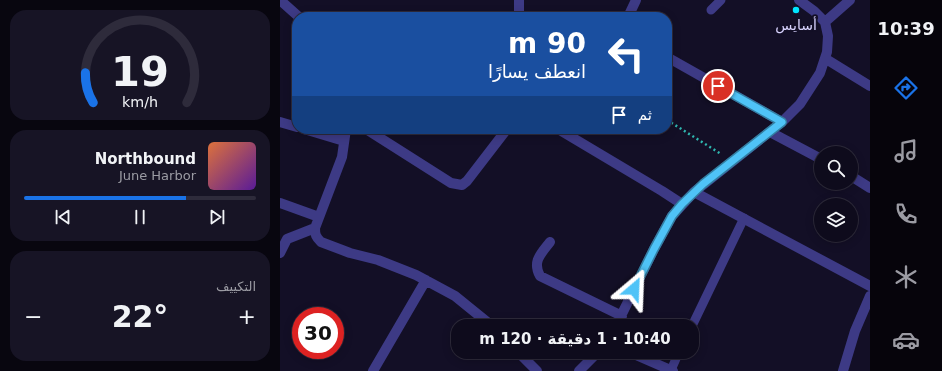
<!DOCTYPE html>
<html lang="ar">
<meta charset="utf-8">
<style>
body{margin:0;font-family:"DejaVu Sans","Noto Sans Arabic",sans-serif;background:#171425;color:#f1f3f6;direction:rtl;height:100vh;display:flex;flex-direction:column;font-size:15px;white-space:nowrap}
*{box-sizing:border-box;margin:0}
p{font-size:13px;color:#9b9ba3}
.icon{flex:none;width:22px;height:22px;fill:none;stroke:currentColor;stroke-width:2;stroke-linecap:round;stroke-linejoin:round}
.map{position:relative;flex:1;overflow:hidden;direction:ltr}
.sheet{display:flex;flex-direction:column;gap:10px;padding:10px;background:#08060f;width:280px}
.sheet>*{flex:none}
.hud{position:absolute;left:12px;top:12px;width:380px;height:122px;border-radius:16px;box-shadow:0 2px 10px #0003,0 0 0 1px #2e2b3b;direction:rtl;background:#1a4fa0;color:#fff;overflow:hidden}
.tools{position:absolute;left:534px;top:146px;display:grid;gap:8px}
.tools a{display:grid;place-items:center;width:44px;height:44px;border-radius:50%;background:#0e0b1c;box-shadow:0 2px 10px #0003,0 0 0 1px #2e2b3b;font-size:20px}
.speed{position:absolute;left:12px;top:307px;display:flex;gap:8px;font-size:20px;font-weight:700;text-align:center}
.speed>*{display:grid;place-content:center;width:52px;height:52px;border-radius:50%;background:#0e0b1c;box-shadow:0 2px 10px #0003,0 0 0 1px #2e2b3b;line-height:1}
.speed .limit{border:6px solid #d22;background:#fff;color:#111}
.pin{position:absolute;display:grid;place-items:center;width:34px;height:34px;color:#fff;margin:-17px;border:2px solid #fff;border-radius:50%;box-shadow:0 1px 4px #0007}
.me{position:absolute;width:44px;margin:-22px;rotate:26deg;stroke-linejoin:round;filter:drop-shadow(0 0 3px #0008)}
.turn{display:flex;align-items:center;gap:14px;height:84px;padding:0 20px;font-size:18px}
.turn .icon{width:52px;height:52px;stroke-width:2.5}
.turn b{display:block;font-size:28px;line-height:34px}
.then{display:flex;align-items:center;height:38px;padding:0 20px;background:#0003;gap:8px;font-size:15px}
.big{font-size:30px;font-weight:600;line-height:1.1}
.sheet .tile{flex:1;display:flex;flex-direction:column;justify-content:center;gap:6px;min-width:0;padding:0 14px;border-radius:16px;background:#171425}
.sheet .dial{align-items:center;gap:0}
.dial svg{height:104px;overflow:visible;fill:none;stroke:#2e2b3b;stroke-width:7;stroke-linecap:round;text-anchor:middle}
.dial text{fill:#f1f3f6;stroke:none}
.song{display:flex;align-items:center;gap:12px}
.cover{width:48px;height:48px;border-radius:6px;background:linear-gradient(135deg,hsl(20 70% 55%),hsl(270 70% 35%))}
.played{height:4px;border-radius:2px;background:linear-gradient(90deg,#1a73e8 70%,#2e2b3b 70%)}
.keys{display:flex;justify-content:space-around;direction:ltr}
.heat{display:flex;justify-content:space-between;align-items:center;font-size:22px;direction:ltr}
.trip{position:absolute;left:171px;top:319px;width:248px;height:40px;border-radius:16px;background:#0e0b1c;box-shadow:0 2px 10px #0003,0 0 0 1px #2e2b3b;font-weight:600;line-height:40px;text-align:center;direction:rtl}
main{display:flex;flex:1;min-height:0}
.dock{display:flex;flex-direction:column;width:72px;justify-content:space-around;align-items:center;background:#06040b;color:#9b9ba3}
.dock .icon{width:28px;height:28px}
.dock .selected{color:#1a73e8}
.dock b{font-size:18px;color:#f1f3f6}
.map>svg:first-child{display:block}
</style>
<main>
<nav class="dock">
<b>10:39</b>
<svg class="icon selected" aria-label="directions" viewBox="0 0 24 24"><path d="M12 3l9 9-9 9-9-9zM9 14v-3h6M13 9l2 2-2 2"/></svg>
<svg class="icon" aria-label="music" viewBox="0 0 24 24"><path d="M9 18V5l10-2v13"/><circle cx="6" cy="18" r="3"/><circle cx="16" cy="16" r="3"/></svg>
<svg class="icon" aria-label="phone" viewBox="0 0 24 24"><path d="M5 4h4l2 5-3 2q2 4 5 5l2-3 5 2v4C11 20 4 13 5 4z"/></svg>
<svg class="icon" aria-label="climate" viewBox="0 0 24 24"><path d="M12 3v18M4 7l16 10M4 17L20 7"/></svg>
<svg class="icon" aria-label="car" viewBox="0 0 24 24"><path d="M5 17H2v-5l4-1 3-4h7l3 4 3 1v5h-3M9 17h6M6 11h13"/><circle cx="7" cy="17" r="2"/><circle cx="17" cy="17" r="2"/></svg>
</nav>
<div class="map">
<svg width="590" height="371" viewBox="0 0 590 371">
<rect width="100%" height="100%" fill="#130f26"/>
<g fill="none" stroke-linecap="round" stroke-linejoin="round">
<path stroke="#2fb8b0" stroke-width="2.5" stroke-dasharray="2 3" stroke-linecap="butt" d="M 387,120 L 441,154"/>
<path stroke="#3d3a85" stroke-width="9" d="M 431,10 L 441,0
M 412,326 L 464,218
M 391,370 L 399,352"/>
<path stroke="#3d3a85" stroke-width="10" d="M 0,0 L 19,17
M 238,17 L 239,13 L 239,0
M 348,17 L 356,0
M 545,22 L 570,0
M 387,57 L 502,122
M 546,59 L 590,86
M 0,122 L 17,127
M 24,129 L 64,141
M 66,129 L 62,157 L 35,228 C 35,235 36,237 41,242 L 70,253 L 98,260 L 136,275 L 175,296 L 212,326
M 86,129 L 171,183 L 182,185 L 187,181 L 227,129
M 278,129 L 382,191 L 402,204
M 490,132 L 541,159
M 571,176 L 590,188
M 414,192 L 590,286
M 0,203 L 39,217
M 270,242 C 261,254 252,261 260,276 L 342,316
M 0,253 L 7,239 L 35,228
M 336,326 L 374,249 L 392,216 L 414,192 L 502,122 L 520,104 L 540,73 L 547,52 L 548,36 L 545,22 L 534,11 L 519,0
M 238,352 L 257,371
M 349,352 L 393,371
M 93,371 L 146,280
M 299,371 L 318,352
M 563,371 L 575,331 L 590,296"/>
</g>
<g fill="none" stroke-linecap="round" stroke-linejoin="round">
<g stroke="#337fa1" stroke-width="10">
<path id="route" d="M 354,289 L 374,249 L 392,216 L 402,204 L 423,184 L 502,122 L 438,86"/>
</g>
<use href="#route" stroke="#4fc3f7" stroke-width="7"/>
</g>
<circle fill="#00e5ff" stroke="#130f26" stroke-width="1.5" cx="516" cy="10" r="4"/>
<g text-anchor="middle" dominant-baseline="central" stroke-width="4" stroke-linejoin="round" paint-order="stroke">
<g font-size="14" fill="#d9d4ff" stroke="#130f26">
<text x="516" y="25">أسايس</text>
</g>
</g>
</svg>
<div class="tools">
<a><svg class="icon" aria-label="search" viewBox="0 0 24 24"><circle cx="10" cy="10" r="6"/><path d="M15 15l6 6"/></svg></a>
<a><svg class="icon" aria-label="layers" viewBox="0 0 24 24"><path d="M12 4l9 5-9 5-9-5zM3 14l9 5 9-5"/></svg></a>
</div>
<div class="speed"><div class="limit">30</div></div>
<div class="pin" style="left:438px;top:86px;background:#d93025"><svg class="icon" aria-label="arrive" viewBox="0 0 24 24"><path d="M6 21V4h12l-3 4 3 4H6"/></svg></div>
<svg class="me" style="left:354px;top:289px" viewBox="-20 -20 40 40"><path d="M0-17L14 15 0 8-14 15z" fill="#4fc3f7" stroke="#fff" stroke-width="4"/></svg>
<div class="trip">10:40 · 1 دقيقة · 120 m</div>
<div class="hud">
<div class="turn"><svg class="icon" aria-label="left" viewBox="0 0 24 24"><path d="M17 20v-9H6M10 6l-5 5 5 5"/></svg><div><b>90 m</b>انعطف يسارًا</div></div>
<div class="then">ثم<svg class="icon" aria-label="arrive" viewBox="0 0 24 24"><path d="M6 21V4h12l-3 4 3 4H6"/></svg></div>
</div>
</div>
<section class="sheet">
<div class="tile dial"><svg viewBox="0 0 100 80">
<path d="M14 69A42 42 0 1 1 86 69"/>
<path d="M14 69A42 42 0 0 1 8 46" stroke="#1a73e8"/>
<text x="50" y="56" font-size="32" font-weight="700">19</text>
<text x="50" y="72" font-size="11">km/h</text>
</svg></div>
<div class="tile">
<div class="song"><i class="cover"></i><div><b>Northbound</b><p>June Harbor</p></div></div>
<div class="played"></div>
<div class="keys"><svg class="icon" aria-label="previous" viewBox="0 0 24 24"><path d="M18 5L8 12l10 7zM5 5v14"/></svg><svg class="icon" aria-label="pause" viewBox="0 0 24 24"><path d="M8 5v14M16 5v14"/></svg><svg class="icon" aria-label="next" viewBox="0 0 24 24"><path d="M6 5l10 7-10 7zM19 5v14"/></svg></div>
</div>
<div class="tile"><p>التكييف</p>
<div class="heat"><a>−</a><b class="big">22°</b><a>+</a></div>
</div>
</section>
</main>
